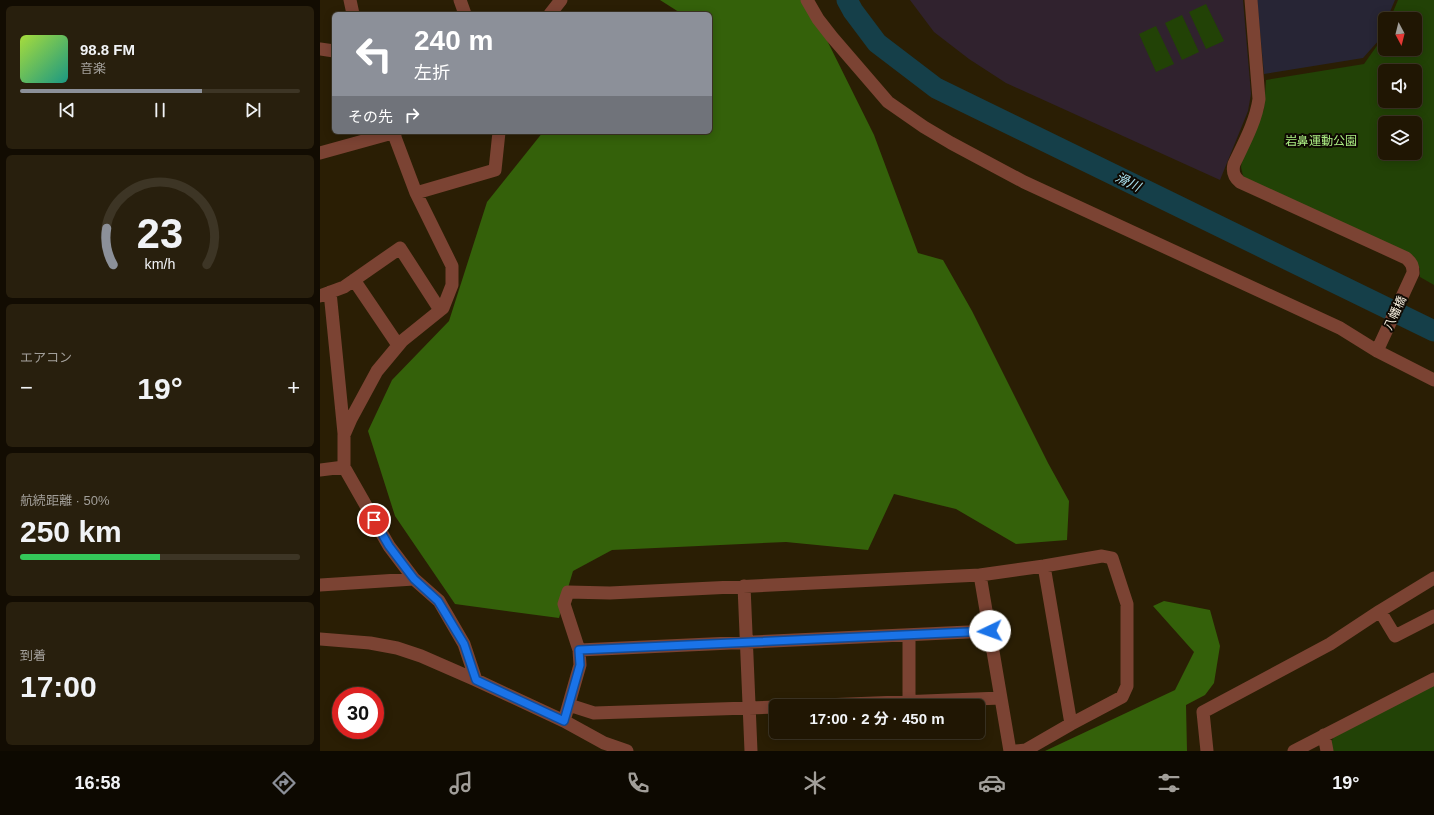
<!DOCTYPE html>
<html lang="ja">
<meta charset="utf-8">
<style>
body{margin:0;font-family:Arial,"Noto Sans JP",sans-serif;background:#281f0d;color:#f1f3f6;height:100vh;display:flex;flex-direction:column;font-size:15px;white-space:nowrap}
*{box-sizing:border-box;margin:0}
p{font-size:13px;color:#a29f9a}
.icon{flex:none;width:22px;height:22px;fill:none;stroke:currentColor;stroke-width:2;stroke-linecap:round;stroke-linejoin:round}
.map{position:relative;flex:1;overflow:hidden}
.sheet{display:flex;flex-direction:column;gap:6px;padding:6px;background:#120c02;width:320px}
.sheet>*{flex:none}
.banner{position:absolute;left:12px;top:12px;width:380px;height:122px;border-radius:6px;box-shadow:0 2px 10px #0003,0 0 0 1px #3d3525;background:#8c9099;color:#fff;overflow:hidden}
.needle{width:26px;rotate:173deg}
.fabs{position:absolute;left:1058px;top:12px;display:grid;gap:8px}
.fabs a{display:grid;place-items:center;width:44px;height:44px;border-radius:6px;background:#201603;box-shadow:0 2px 10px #0003,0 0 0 1px #3d3525;font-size:20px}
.speed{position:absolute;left:12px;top:687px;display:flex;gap:8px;font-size:20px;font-weight:700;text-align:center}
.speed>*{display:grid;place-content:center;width:52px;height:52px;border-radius:50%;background:#201603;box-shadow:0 2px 10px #0003,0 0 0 1px #3d3525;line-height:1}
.speed .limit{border:6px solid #d22;background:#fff;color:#111}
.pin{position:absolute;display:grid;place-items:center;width:34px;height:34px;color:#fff;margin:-17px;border:2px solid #fff;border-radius:50%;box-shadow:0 1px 4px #0007}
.me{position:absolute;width:44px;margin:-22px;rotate:267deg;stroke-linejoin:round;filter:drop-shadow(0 0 3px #0008)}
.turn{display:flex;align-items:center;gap:14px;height:84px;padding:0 16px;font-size:18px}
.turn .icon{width:52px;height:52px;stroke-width:2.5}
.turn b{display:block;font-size:28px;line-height:34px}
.then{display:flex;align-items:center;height:38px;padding:0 16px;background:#0003;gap:8px;font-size:15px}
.big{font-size:30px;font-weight:700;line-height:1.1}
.sheet .widget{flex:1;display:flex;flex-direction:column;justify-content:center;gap:6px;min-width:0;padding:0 14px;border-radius:6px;background:#281f0d}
.sheet .dial{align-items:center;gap:0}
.dial svg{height:104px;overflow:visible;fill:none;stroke:#3d3525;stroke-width:7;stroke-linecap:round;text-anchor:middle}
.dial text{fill:#f1f3f6;stroke:none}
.song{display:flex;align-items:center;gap:12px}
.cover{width:48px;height:48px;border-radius:6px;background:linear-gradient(135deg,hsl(80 70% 55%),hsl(170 70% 35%))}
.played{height:4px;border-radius:2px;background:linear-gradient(90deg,#8c9099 65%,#3d3525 65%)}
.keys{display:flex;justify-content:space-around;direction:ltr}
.heat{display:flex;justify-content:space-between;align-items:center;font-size:22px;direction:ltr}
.charge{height:6px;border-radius:3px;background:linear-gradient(90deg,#34c759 50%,#3d3525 0)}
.trip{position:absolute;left:449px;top:699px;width:216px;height:40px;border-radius:6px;background:#201603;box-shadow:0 2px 10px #0003,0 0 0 1px #3d3525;font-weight:700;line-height:40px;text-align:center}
.dock{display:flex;height:64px;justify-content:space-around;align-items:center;background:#0d0901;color:#a29f9a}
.dock .icon{width:28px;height:28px}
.dock .active{color:#8c9099}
.dock b{font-size:18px;color:#f1f3f6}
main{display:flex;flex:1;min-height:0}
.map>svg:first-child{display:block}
</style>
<main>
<section class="sheet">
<div class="widget">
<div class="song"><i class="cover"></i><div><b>98.8 FM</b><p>音楽</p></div></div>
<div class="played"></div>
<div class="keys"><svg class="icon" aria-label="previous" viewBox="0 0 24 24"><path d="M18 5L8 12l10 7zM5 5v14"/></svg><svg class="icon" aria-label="pause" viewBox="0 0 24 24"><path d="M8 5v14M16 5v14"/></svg><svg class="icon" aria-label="next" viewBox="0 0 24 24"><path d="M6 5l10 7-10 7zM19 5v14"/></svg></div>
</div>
<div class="widget dial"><svg viewBox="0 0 100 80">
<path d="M14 69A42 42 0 1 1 86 69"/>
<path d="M14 69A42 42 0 0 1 9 41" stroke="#8c9099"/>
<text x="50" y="56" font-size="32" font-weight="700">23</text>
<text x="50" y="72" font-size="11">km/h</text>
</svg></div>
<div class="widget"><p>エアコン</p>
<div class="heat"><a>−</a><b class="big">19°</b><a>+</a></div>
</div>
<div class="widget"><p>航続距離 · 50%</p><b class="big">250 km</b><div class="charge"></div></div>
<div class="widget"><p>到着</p><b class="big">17:00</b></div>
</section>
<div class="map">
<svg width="1114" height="751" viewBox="0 0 1114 751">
<rect width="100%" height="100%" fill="#2a1e04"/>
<path fill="#30222e" d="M 590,0 L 923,0 L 931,94 L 928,111 L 900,180 L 686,83 L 649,59 L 614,32 Z"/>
<path fill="#272535" d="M 937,0 L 1075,0 L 1067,19 L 1065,19 L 1065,25 L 1060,39 L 1043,58 L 944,74 Z"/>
<path fill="#224206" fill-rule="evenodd" d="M 1078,0 L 1114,0 L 1114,285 L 1100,277 L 1100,269 L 1093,256 L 929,181 L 923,176 L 921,167 L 922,159 L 944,109 L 946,80 L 1044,64 L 1061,40 L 1065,32 L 1065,49 L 1095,49 L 1095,19 L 1070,19 ZM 1065,71 L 1095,71 L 1095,101 L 1065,101 ZM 1065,123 L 1095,123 L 1095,153 L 1065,153 Z
M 886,4 L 904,41 L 886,49 L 869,12 Z
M 862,15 L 879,52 L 862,60 L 845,23 Z
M 836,26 L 854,64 L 836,72 L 819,34 Z
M 1114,684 L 1114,751 L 1012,751 L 1011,743 L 1014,736 Z"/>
<path fill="#34610a" d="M 340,0 L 487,0 L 554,135 L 598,253 L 623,260 L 652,311 L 728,463 L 749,501 L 747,540 L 696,544 L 636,509 L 574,494 L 548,550 L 466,542 L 292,550 L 253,571 L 239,618 L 135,604 L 75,516 L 48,431 L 72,380 L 129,321 L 167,202 L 223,132 L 296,132 L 313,135 L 317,132 L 390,132 L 390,14 L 362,14 Z
M 844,601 L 890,610 L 900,646 L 894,683 L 885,695 L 866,705 L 867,751 L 725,751 L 855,690 L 874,652 L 833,606 Z"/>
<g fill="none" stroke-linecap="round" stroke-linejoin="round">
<path stroke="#153f49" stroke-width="21" d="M 527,0 L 533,11 L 557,43 L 616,88 L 1114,331"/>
<path stroke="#7b4333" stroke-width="13" d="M 30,0 L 33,14
M 140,0 L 145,14
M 487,0 L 498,19 L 512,37 L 568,102 L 604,127 L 631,143 L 704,182 L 1020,328 L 1057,351 L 1114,380
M 931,0 L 939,99 C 936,121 924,143 914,164 C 912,172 914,177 920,182 L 1086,258 C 1092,263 1093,266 1093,273 L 1057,351
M 230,14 L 241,0
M 0,49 L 14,51
M 73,132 L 96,193 L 132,266 L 132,285 L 123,308 L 82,341 L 57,371 L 31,419 L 24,435 L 24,467 L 69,546 L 94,579 L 119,601 L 144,644 L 156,680
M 0,153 L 76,132
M 96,193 L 175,170 L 179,132
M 34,280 L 78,345
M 10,292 L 24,433
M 0,296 L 24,287 L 80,248 L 120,310
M 0,470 L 24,467
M 724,566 L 751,724
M 660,575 L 690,751
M 0,585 L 94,579
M 424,586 L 431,751
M 1060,611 L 1075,636 L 1114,616
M 0,639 L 50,643 L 77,648 L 101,656 L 156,680 L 244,721 L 284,743 L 307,751
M 259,650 L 670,631
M 589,701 L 589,635
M 249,705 L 274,713 L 456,707
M 478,706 L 681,698
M 244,721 L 260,665 L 259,650 L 244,604 L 248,592 L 290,593 L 660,575 L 724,566 L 782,556 L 792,558 L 807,604 L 807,686 L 802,697 L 751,724 L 706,750 L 696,751
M 1004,735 L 1007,751
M 887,751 L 883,712 L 1010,644 L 1060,611 L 1114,578
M 974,751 L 1114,679"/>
</g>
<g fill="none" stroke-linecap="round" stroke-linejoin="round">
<g stroke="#114b97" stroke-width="10">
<path id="route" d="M 54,520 L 69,546 L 94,579 L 118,601 L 144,644 L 156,680 L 244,721 L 260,665 L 259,650 L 670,631"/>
</g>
<use href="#route" stroke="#1a73e8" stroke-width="7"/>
</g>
<g text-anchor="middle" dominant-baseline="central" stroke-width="4" stroke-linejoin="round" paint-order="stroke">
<g font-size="12" fill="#abed83" stroke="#0e0902">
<text x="1001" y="141">岩鼻運動公園</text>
</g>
<g font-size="12" fill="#f9f1e1" stroke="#0e0902">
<text transform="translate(1075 313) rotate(-65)">八幡橋</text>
</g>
<g font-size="13" font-style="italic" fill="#abe3f2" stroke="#0e0902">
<text transform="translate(808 182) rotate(26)">滑川</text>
</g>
</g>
</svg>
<div class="fabs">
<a><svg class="needle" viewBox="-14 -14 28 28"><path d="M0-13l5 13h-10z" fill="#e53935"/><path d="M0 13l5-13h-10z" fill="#a29f9a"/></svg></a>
<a><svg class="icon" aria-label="sound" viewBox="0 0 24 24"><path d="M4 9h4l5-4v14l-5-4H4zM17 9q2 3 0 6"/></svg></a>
<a><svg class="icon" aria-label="layers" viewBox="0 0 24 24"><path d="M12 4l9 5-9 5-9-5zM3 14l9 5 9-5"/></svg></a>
</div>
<div class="speed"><div class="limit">30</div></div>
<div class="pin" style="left:54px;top:520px;background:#d93025"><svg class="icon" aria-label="arrive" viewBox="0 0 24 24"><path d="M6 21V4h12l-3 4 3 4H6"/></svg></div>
<svg class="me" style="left:670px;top:631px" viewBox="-20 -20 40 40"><circle r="19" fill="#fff"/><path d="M0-13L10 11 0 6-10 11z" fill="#1a73e8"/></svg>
<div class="trip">17:00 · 2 分 · 450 m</div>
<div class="banner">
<div class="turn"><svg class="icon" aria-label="left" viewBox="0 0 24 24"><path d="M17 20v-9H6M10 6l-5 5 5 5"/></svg><div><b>240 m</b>左折</div></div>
<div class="then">その先<svg class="icon" aria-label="right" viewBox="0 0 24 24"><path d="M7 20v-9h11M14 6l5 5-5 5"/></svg></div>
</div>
</div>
</main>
<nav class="dock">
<b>16:58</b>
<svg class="icon active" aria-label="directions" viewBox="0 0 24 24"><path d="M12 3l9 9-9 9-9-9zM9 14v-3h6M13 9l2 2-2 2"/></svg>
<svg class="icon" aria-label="music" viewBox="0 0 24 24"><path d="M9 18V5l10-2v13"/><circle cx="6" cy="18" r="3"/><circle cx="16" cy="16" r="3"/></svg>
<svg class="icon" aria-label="phone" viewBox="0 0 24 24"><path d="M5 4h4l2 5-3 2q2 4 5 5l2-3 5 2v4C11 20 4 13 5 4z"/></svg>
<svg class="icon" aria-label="climate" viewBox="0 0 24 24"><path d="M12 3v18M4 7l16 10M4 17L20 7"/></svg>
<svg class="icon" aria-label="car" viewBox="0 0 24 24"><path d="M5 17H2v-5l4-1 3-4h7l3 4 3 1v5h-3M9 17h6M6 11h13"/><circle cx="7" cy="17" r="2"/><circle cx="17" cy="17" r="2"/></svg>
<svg class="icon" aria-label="filters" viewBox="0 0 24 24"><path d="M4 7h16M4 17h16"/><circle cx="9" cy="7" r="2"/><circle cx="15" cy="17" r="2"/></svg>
<b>19°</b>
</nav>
